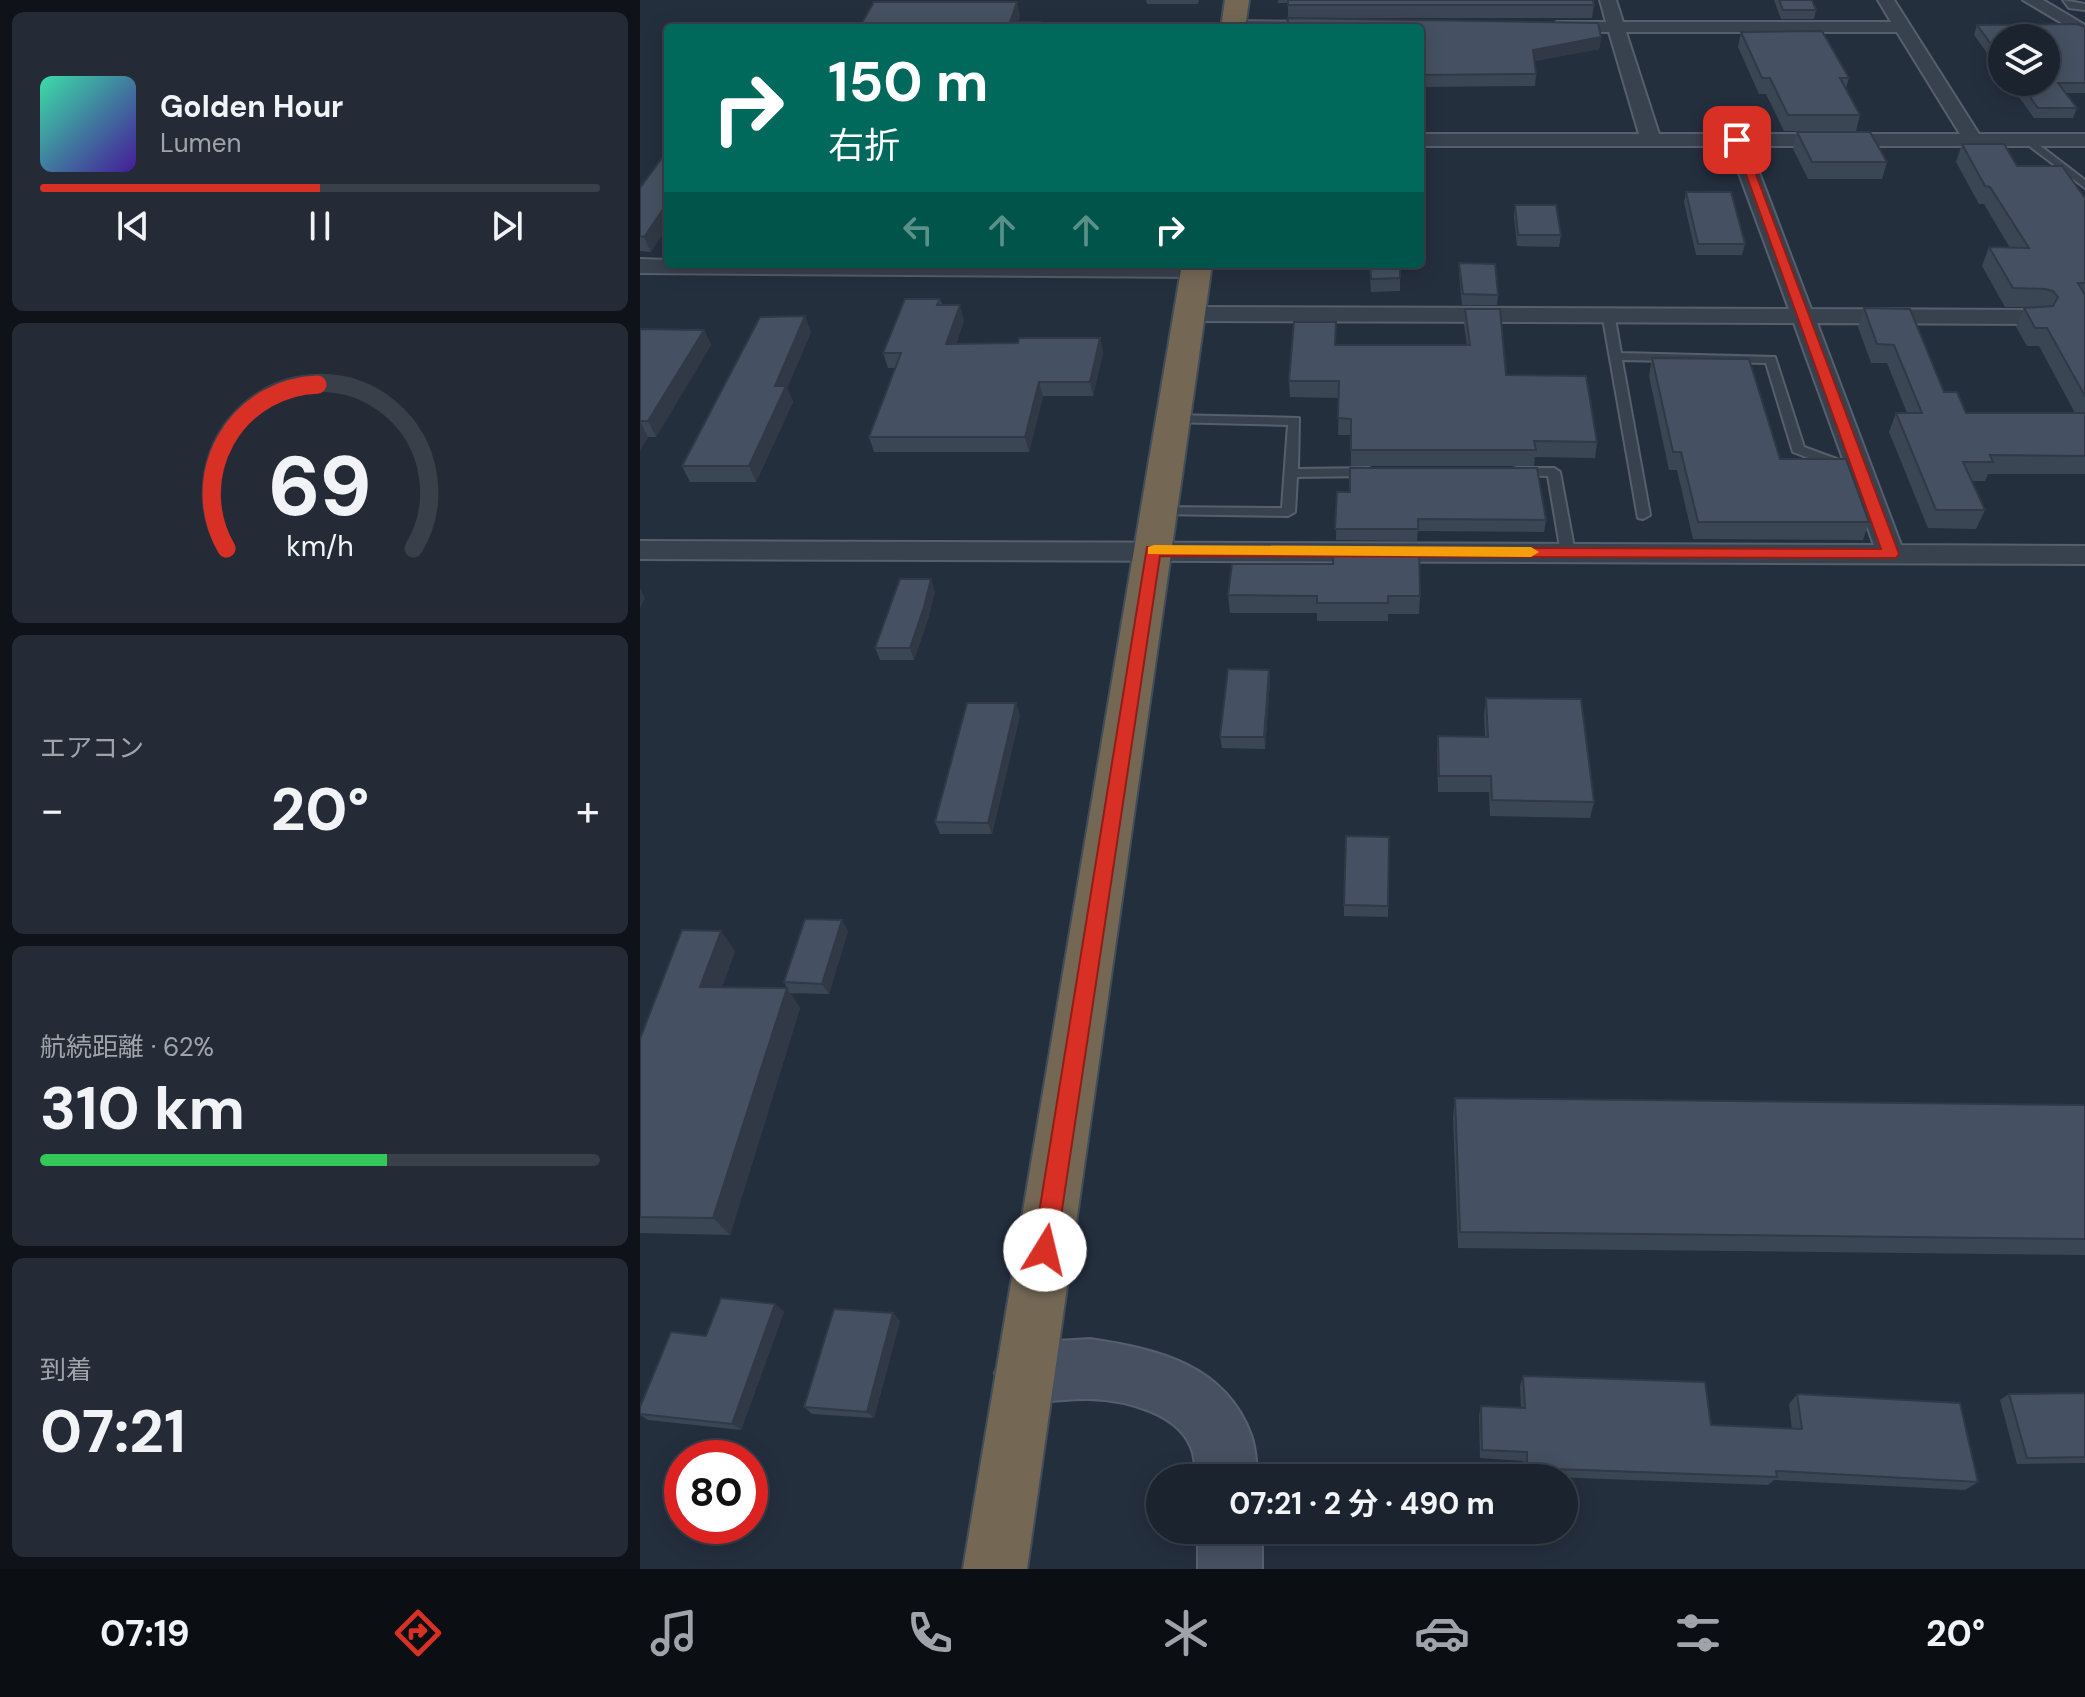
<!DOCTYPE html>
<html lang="ja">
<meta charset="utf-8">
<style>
body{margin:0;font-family:"DM Sans","Noto Sans JP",sans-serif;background:#242b36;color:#f1f3f6;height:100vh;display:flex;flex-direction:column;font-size:30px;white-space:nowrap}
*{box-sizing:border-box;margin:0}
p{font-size:26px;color:#a0a4aa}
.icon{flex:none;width:44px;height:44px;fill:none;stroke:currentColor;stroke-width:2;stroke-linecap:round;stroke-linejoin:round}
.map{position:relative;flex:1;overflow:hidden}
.side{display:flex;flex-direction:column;gap:12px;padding:12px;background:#0f1319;width:640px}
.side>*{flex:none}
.top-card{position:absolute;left:24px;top:24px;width:760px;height:244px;border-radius:8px;box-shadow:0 4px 20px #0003,0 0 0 2px #39404a;background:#00695c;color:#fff;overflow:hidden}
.controls{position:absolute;left:1348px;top:24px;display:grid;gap:16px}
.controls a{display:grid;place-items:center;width:72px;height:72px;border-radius:50%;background:#1b232e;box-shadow:0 4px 20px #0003,0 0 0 2px #39404a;font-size:40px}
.speed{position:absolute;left:24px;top:1440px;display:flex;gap:16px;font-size:40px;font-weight:700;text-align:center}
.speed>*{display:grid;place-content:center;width:104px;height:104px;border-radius:50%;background:#1b232e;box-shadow:0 4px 20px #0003,0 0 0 2px #39404a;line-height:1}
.speed .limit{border:12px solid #d22;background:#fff;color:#111}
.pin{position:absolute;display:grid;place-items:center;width:68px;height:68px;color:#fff;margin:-34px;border-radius:16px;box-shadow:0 4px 12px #0006}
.me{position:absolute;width:88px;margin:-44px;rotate:9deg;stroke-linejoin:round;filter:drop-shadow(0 0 6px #0008)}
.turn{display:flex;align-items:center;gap:28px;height:168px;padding:0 32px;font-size:36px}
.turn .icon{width:104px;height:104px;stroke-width:2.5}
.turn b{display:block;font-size:56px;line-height:68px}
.lanes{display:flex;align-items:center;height:76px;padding:0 32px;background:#0003;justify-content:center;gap:40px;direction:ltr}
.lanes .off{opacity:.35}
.big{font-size:60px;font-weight:700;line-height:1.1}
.side .card{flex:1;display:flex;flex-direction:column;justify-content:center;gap:12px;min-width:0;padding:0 28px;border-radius:12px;background:#242b36}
.side .dial{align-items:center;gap:0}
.dial svg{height:208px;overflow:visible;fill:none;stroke:#39404a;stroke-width:7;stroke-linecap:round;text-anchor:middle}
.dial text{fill:#f1f3f6;stroke:none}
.song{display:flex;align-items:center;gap:24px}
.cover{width:96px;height:96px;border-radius:12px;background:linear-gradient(135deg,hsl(160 70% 55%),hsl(260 70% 35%))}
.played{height:8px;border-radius:4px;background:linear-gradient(90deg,#d93025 50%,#39404a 50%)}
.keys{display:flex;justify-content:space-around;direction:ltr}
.heat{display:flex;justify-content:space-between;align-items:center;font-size:44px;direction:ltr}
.charge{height:12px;border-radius:6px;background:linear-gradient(90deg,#34c759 62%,#39404a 0)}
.trip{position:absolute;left:506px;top:1464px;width:432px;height:80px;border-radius:40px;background:#1b232e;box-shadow:0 4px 20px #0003,0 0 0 2px #39404a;font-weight:700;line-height:80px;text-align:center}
.tabs{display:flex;height:128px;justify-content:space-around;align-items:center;background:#0b0e12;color:#a0a4aa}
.tabs .icon{width:56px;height:56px}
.tabs .on{color:#d93025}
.tabs b{font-size:36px;color:#f1f3f6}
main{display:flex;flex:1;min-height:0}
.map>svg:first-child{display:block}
</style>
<main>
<section class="side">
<div class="card">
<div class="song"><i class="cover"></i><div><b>Golden Hour</b><p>Lumen</p></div></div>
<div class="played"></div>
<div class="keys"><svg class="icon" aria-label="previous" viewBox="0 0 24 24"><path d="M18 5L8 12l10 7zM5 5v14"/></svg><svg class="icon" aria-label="pause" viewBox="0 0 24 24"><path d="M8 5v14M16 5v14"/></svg><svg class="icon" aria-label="next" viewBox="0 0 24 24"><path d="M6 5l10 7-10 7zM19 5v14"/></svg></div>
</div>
<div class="card dial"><svg viewBox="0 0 100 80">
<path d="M14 69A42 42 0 1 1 86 69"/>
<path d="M14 69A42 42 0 0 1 49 6" stroke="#d93025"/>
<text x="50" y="56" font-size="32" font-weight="700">69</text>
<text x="50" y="72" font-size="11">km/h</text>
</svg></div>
<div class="card"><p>エアコン</p>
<div class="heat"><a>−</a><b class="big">20°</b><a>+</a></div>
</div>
<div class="card"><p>航続距離 · 62%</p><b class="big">310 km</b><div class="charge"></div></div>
<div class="card"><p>到着</p><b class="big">07:21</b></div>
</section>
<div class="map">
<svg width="1445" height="1569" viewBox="0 0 1445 1569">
<rect width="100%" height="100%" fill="#242f3e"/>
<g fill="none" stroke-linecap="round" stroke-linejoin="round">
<g stroke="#565f6c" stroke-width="4">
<path id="lane" d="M 1423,0 L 1445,4 L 1445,10 L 1429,8 Z
M 1384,138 L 1390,138 L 1445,180 L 1445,188 L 1384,142 Z
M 968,310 L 974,313 L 981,353 L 1135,357 L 1164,447 L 1202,461 L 1202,467 L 1192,467 L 1153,452 L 1126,363 L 982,360 L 1010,515 L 1003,519 L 998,518 L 962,313 Z
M 532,415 L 659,418 L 658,469 L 729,468 L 735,472 L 729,476 L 657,477 L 655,512 L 648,516 L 513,514 L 511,511 L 518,507 L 642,508 L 648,425 L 528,422 L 528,416 Z
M 877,468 L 914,468 L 920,472 L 935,553 L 933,556 L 923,556 L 921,553 L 908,476 L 872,475 L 872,469 Z"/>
</g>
<g stroke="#565f6c" stroke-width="4">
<path id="street" d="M 960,0 L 976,0 L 983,22 L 1251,22 L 1238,0 L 1254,0 L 1339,134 L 1445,134 L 1445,146 L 1109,146 L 1171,309 L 1396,310 L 1404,312 L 1407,317 L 1404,322 L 1396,324 L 1177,323 L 1261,545 L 1445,546 L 1445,564 L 0,559 L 0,541 L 1234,545 L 1154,323 L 548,321 L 540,319 L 537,314 L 540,309 L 548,307 L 1149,309 L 1089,146 L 780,146 L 780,134 L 999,134 L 969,32 L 917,32 L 908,27 L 917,22 L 966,22 ZM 986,32 L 1257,32 L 1320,134 L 1019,134 Z
M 1383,0 L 1403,0 L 1445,25 L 1445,37 Z
M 593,21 L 690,22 L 699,27 L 586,28 L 587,22 Z
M 0,259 L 28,260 L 28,264 L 559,264 L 568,270 L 557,277 L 0,273 Z"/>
</g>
<g stroke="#565f6c" stroke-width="4">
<path id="secondary" d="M 450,1339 C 516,1349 585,1364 611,1435 C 616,1448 616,1464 618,1478 L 556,1478 C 555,1470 555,1461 553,1453 C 542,1413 485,1400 449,1399 C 416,1398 397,1408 364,1394 L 355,1373 L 364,1352 L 385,1343 Z
M 558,1530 L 622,1530 L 622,1569 L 558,1569 Z"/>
</g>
<g stroke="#434c59" stroke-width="4">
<path id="highway" d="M 585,0 L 609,0 L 605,28 L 581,28 Z
M 542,264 L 572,264 L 387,1569 L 323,1569 Z"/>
</g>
<use href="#lane" fill="#38414e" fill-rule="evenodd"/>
<use href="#street" fill="#38414e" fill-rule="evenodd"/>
<use href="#secondary" fill="#465061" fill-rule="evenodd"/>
<use href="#highway" fill="#746855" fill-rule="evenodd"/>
</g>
<path fill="#3b4654" d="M 506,0 L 559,0 L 558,4 L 507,4 Z
M 638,0 L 953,0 L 954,5 L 952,18 L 652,18 L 961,37 L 959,49 L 894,61 L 896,74 L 895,86 L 780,87 L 780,28 L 648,18 L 648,3 L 638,3 Z
M 1134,0 L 1172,0 L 1176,10 L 1174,19 L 1141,19 Z
M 1337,25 L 1445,27 L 1445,93 L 1425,93 L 1437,108 L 1433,118 L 1394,118 L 1368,82 L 1406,82 L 1362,38 L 1362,74 L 1334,35 Z
M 1101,32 L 1209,78 L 1206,88 L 1220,115 L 1216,131 L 1144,131 L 1126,94 L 1119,94 L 1098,47 Z
M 1157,132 L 1247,162 L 1242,179 L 1168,179 L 1153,149 Z
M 1322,144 L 1377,166 L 1445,198 L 1445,474 L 1348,474 L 1345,481 L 1332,481 L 1345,510 L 1336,529 L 1288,528 L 1249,432 L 1256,413 L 1267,413 L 1247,363 L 1231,363 L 1218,327 L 1224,308 L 1304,392 L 1326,413 L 1435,413 L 1399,346 L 1387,346 L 1376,327 L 1384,308 L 1398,307 L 1365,307 L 1342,266 L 1349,247 L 1370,248 L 1344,204 L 1339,204 L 1316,162 Z
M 0,188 L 11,252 L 0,251 Z
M 1046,192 L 1105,244 L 1102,255 L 1056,255 L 1044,202 Z
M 875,205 L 921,235 L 919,247 L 877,246 L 874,217 Z
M 819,263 L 858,295 L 857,305 L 822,305 L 819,274 Z
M 729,264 L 760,264 L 760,291 L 731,292 Z
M 300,299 L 302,305 L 324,320 L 316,344 L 378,343 L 460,338 L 463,353 L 453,396 L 403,396 L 389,452 L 234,452 L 229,437 L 255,368 L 248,368 L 243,353 Z
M 825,309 L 866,375 L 957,442 L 955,458 L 895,457 L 894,466 L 711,466 L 711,435 L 698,435 L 699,398 L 650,397 L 649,381 L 696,345 L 827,345 L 824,325 Z
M 0,329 L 64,330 L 71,345 L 16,437 L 8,437 L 0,450 Z
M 171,332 L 147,388 L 153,402 L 116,482 L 50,482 L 42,466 Z
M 1012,358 L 1140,459 L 1229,522 L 1223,540 L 1053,539 L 1037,470 L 1029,470 L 1009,376 Z
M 697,492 L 906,520 L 904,532 L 778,531 L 777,541 L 696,540 Z
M 295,591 L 288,619 L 274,660 L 240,660 L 235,648 Z
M 588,595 L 780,596 L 779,614 L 748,614 L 748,621 L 677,621 L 677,613 L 590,613 Z
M 629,670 L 630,682 L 625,749 L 582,748 L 580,737 Z
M 846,698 L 954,802 L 950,818 L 850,816 L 849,792 L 798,792 L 797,752 L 798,736 L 845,737 L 844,714 Z
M 380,715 L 352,834 L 300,834 L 295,822 Z
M 749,837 L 748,917 L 704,916 L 704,905 Z
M 208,931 L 189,994 L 150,993 L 144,982 Z
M 95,951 L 82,987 L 147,988 L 160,1008 L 90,1235 L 0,1233 L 0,1039 Z
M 815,1098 L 1445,1105 L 1445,1255 L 818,1248 L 813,1117 Z
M 135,1304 L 144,1312 L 101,1430 L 8,1420 L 0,1415 L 0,1407 L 66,1336 Z
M 253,1313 L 260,1321 L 234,1418 L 172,1414 L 164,1407 Z
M 883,1376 L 1071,1425 L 1152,1429 L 1149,1404 L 1157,1394 L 1338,1482 L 1325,1490 L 1134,1480 L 1128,1485 L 884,1476 L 883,1461 L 840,1458 L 839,1415 L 841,1406 L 881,1408 L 880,1386 Z
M 1445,1393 L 1445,1463 L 1377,1464 L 1360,1400 L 1369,1394 Z"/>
<path fill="#303945" d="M 377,2 L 380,17 L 376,28 L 370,22 Z
M 961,37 L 959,49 L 891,62 L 893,50 Z
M 28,202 L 28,226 L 11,252 L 4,237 Z
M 320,305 L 324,320 L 310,359 L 306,344 Z
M 165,316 L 171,332 L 147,388 L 153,402 L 116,482 L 109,466 L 135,386 Z
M 64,330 L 71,345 L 16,437 L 8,421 Z
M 460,338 L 463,353 L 453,396 L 450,382 Z
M 399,382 L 403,396 L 389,452 L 385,437 Z
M 0,421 L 8,437 L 0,450 Z
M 291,579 L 295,591 L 288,619 L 274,660 L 270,648 Z
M 0,588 L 5,598 L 0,608 Z
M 629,670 L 630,682 L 625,749 L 624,737 Z
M 376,703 L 380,715 L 352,834 L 348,823 Z
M 202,920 L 208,931 L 189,994 L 182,984 Z
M 81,931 L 95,951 L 75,1007 L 60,987 Z
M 147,988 L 160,1008 L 90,1235 L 73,1218 Z
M 135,1304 L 144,1312 L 101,1430 L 92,1424 Z
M 253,1313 L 260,1321 L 234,1418 L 227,1412 Z"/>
<path fill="#455162" stroke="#303945" stroke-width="2" d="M 648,0 L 953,0 L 954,5 L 648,5 Z
M 1139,0 L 1172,0 L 1176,10 L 1143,10 Z
M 234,2 L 377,2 L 370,22 L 400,22 L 398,28 L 219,28 Z
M 648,18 L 958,23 L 961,37 L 893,50 L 896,74 L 780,75 L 780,28 L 647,28 Z
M 1437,24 L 1445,27 L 1445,83 L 1418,83 L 1437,108 L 1398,108 L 1379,82 L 1406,82 L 1406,38 L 1362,38 L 1362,59 L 1337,25 Z
M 1182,31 L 1209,78 L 1200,78 L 1220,115 L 1148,115 L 1130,78 L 1122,78 L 1101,32 Z
M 1157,132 L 1230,132 L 1247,162 L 1172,162 Z
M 1322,144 L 1364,144 L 1377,166 L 1422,166 L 1445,198 L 1445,283 L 1438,283 L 1445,295 L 1445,396 L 1407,328 L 1395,328 L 1384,308 L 1413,306 L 1418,297 L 1413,291 L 1405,289 L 1373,288 L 1349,247 L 1389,248 L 1350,187 L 1345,186 Z
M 28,150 L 28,202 L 4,237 L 0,236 L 0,188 Z
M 1046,192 L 1091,192 L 1105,244 L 1058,244 Z
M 875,205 L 916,205 L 921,235 L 878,235 Z
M 819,263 L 855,264 L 858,295 L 823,294 Z
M 730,264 L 760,264 L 760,278 L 731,279 Z
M 265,299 L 300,299 L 297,305 L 320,305 L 306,344 L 378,343 L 379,338 L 460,338 L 450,382 L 399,382 L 385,437 L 229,437 L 261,353 L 243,353 Z
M 1224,308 L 1270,309 L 1304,392 L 1317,392 L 1326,413 L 1445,413 L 1445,456 L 1350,455 L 1353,462 L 1323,462 L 1345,510 L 1296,510 L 1256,413 L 1282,413 L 1254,345 L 1237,344 Z
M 825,309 L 860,309 L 866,375 L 946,376 L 957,442 L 894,441 L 896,450 L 711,450 L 711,419 L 698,418 L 699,381 L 649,381 L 654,322 L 696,322 L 695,345 L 830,345 Z
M 165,316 L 135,386 L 146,386 L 109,466 L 42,466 L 120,317 Z
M 0,329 L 64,330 L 8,421 L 0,421 Z
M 1012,358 L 1109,359 L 1140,459 L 1206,459 L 1229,522 L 1058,522 L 1041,452 L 1033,452 Z
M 710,468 L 897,468 L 906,520 L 778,519 L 778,529 L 695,529 L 697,492 L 710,492 Z
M 694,547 L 779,547 L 780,596 L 748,596 L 748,603 L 677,603 L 677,596 L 588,595 L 592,564 L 693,564 Z
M 260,579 L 291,579 L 284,607 L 270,648 L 235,648 Z
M 588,669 L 629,670 L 624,737 L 580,737 Z
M 846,698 L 941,699 L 954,802 L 852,800 L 851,776 L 799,776 L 798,736 L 848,737 Z
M 327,703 L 376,703 L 348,823 L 295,822 Z
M 706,836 L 749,837 L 748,906 L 704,905 Z
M 165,919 L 202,920 L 182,984 L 144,982 Z
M 42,930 L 81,931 L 60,987 L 147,988 L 73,1218 L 0,1217 L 0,1039 Z
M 815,1098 L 1445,1105 L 1445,1239 L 820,1232 Z
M 81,1298 L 135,1304 L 92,1424 L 0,1414 L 0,1407 L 31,1332 L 66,1336 Z
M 194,1309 L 253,1313 L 227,1412 L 164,1407 Z
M 883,1376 L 1065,1382 L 1071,1425 L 1162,1429 L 1157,1394 L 1320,1403 L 1338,1482 L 1136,1471 L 1137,1477 L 887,1468 L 887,1452 L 842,1450 L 841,1406 L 885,1408 Z
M 1445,1393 L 1445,1457 L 1387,1458 L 1369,1394 Z"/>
<path fill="#d93025" stroke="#8d1f18" stroke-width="2" d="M 1093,138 L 1103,140 L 1259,554 L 1256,558 L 520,556 L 416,1250 L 413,1258 L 405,1261 L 396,1258 L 393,1250 L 507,547 L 1241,549 Z"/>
<path fill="#f59e0b" d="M 514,545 L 891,547 L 899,552 L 891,557 L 508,554 L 508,547 Z"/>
</svg>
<div class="controls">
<a><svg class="icon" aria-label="layers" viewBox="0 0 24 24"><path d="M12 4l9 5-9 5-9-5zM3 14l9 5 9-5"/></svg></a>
</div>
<div class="speed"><div class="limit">80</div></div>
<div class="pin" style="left:1097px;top:140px;background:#d93025"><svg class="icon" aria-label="arrive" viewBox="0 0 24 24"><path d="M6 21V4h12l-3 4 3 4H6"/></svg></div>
<svg class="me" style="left:405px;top:1250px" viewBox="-20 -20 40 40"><circle r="19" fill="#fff"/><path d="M0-13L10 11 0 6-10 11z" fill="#d93025"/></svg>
<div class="trip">07:21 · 2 分 · 490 m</div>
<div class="top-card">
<div class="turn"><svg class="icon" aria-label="right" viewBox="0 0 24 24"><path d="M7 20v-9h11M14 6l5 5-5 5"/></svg><div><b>150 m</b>右折</div></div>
<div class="lanes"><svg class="icon off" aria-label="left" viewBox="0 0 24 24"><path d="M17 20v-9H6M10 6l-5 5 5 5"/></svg><svg class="icon off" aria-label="ahead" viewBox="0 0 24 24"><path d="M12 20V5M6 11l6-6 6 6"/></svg><svg class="icon off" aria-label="ahead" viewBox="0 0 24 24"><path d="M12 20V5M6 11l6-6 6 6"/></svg><svg class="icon" aria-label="right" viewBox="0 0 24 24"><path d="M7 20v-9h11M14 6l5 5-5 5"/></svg></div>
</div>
</div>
</main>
<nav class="tabs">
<b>07:19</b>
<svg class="icon on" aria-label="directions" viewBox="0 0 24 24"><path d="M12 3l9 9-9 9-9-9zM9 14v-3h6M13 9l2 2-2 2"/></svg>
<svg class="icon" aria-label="music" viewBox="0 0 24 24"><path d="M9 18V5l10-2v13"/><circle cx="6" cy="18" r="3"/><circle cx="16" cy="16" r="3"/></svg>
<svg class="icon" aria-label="phone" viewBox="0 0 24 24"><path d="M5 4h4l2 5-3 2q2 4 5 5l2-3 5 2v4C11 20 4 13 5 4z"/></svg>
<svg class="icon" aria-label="climate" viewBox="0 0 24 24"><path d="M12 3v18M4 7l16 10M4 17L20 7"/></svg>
<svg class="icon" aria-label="car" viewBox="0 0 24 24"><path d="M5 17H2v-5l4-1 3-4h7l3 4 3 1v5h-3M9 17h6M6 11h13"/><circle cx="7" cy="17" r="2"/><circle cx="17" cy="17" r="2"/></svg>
<svg class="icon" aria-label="filters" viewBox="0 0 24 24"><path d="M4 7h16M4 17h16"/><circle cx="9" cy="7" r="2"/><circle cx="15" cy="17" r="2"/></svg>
<b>20°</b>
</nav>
